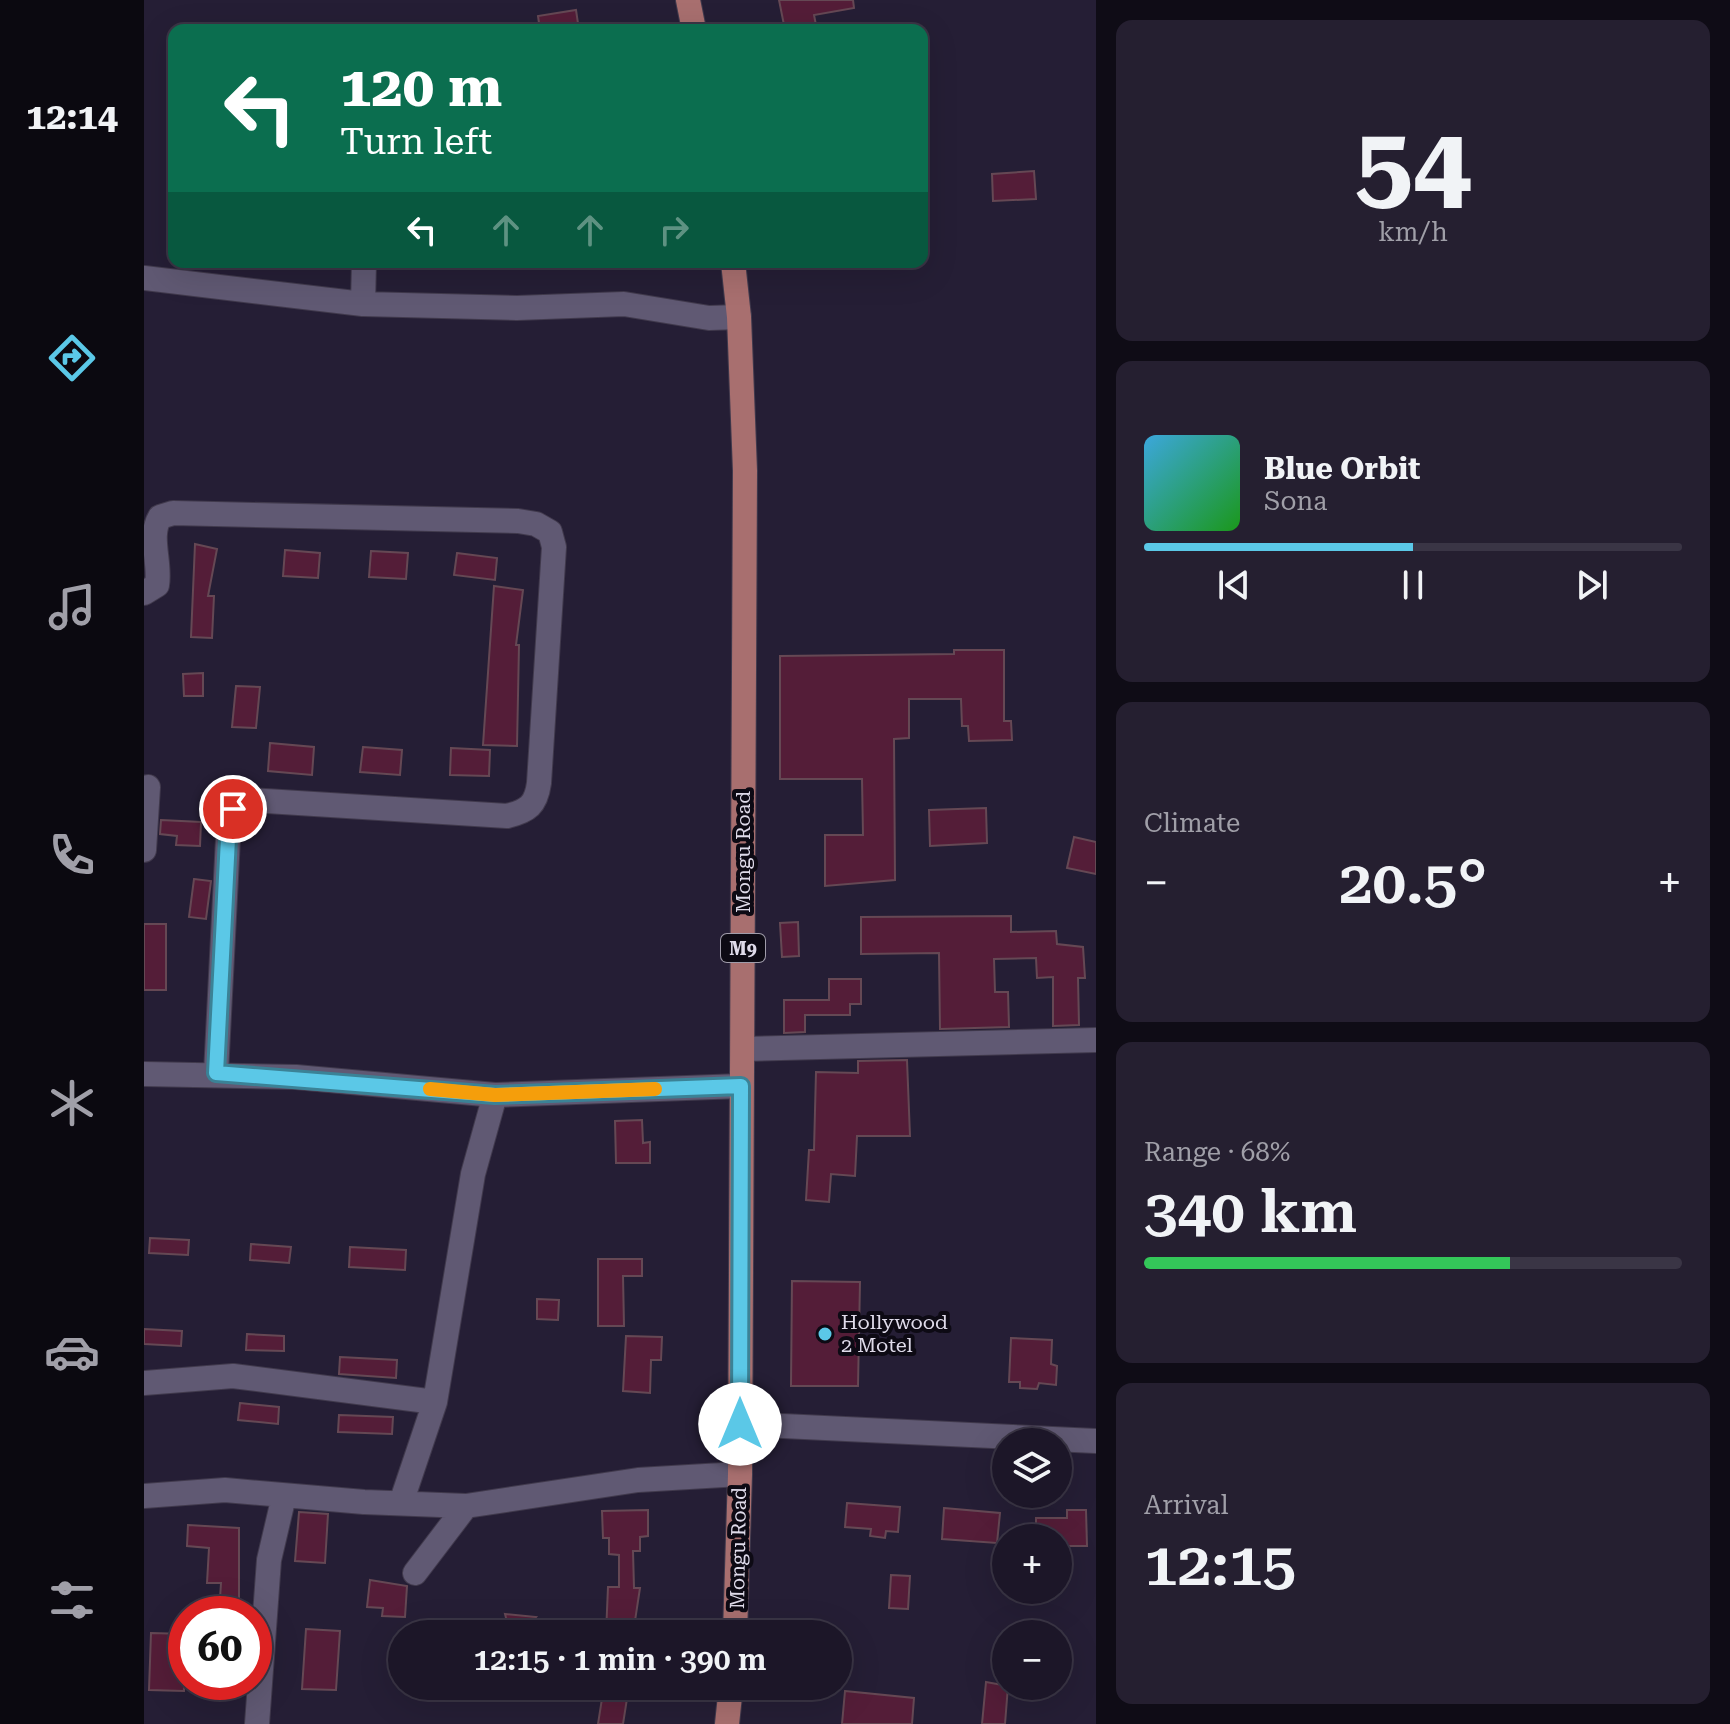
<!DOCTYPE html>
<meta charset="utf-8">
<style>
body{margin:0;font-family:"Roboto Serif",serif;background:#251f30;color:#f1f3f6;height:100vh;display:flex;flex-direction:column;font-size:30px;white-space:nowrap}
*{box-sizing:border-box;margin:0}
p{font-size:26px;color:#a09fa8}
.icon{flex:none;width:44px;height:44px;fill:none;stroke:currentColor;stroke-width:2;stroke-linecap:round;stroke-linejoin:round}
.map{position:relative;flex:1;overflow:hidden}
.panel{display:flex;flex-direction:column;gap:20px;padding:20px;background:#0f0c16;width:634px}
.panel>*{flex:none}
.guide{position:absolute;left:24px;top:24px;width:760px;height:244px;border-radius:16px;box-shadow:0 8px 32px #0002,0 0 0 2px #3a3545;background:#0b6e4f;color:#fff;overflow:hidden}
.fabs{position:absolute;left:848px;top:1428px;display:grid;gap:16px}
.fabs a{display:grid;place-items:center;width:80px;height:80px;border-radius:50%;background:#1c1628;box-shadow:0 8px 32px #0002,0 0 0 2px #3a3545;font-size:40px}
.speed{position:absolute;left:24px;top:1596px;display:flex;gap:16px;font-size:40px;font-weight:700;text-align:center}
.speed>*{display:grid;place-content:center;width:104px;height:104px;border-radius:50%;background:#1c1628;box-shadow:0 8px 32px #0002,0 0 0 2px #3a3545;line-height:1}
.speed .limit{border:12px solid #d22;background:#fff;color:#111}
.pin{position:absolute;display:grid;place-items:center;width:68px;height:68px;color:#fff;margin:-34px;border:4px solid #fff;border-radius:50%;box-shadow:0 2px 8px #0007}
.me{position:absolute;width:88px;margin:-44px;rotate:0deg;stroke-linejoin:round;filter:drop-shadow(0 0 6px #0008)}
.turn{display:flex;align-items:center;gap:28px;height:168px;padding:0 40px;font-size:36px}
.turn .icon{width:104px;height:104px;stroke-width:2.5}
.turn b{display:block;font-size:56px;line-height:68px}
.lanes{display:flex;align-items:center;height:76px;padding:0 40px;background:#0003;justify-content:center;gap:40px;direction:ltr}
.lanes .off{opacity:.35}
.big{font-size:60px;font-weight:600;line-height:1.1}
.panel .card{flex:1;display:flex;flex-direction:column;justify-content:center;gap:12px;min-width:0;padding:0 28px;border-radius:16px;background:#251f30}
.panel .dial{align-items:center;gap:0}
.dial b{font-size:104px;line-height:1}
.song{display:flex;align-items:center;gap:24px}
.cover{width:96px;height:96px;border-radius:12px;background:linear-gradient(135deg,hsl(200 70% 55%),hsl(120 70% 35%))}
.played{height:8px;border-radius:4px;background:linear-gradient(90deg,#5bc8e7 50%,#3a3545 50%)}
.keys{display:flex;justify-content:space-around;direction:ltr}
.heat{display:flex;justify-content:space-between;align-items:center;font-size:44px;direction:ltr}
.charge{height:12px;border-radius:6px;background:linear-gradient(90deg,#34c759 68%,#3a3545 0)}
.trip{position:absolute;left:244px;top:1620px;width:464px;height:80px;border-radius:40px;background:#1c1628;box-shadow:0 8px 32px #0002,0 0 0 2px #3a3545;font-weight:600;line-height:80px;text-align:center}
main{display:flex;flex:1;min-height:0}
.dock{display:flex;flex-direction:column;width:144px;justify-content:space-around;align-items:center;background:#0b0910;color:#a09fa8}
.dock .icon{width:56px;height:56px}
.dock .active{color:#5bc8e7}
.dock b{font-size:36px;color:#f1f3f6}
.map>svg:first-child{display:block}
</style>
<main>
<nav class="dock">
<b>12:14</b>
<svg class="icon active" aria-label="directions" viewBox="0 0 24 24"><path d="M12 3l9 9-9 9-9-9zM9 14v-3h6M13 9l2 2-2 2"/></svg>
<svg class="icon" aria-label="music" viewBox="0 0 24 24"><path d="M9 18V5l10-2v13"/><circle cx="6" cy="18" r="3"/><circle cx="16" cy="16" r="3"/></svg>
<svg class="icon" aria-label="phone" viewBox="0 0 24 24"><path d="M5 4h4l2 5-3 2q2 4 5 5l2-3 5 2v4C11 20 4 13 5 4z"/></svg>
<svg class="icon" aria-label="climate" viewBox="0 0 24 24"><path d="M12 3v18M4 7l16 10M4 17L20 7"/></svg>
<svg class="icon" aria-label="car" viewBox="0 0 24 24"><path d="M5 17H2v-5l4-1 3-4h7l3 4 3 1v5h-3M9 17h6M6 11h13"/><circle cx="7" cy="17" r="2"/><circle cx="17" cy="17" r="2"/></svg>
<svg class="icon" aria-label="filters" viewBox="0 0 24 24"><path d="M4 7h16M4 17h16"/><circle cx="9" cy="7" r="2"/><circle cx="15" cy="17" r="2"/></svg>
</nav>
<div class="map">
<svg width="952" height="1724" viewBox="0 0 952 1724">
<rect width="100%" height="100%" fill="#251e35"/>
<path fill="#541d38" stroke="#654854" stroke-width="2" d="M 635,0 L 709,0 L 710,8 L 670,15 L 673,30 L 641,30 Z
M 432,10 L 435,30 L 396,30 L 394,16 Z
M 890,171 L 892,199 L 849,201 L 848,174 Z
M 51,544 L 73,549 L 64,596 L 70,596 L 68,638 L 47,637 Z
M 141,550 L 176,553 L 174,578 L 139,576 Z
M 227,551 L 264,553 L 262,579 L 225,577 Z
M 313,553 L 353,558 L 351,580 L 310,575 Z
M 350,586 L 379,590 L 372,645 L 375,645 L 373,746 L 339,745 Z
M 810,650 L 860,650 L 860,721 L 867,721 L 868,740 L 825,741 L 824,726 L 818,726 L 817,699 L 765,699 L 765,738 L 750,739 L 751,880 L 681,886 L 681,835 L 719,835 L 718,779 L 636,779 L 636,656 L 810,654 Z
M 59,673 L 59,696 L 40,696 L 39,674 Z
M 92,686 L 116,687 L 112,728 L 88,727 Z
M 126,743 L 170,747 L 168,775 L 124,771 Z
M 219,747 L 258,750 L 256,775 L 216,772 Z
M 307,748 L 346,750 L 345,776 L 306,775 Z
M 842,808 L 843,843 L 786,846 L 785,810 Z
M 17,820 L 57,822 L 56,846 L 32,845 L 33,836 L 16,834 Z
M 930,837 L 952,842 L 952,874 L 923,868 Z
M 50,879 L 67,881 L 62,919 L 45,917 Z
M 867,916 L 867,932 L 912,931 L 913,944 L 939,947 L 941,978 L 934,978 L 935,1025 L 909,1026 L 909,977 L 893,978 L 892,958 L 850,959 L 851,992 L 864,992 L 865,1027 L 796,1029 L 795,953 L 717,954 L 717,917 Z
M 654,922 L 655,956 L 638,957 L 636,923 Z
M 0,924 L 22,924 L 22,990 L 0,990 Z
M 685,979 L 717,979 L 717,1004 L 706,1004 L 706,1015 L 661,1015 L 661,1032 L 640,1033 L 640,1000 L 685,1000 Z
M 763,1060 L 766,1136 L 713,1136 L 711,1176 L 687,1174 L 685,1202 L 662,1200 L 665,1150 L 670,1150 L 672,1072 L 714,1073 L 714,1061 Z
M 498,1120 L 499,1143 L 506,1142 L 506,1163 L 472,1163 L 471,1121 Z
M 6,1238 L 45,1240 L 44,1255 L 5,1253 Z
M 107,1244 L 147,1247 L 145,1263 L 106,1260 Z
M 206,1247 L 262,1250 L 261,1270 L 205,1267 Z
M 454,1259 L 498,1259 L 498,1276 L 479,1276 L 480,1326 L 454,1326 Z
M 648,1281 L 716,1282 L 714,1386 L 647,1386 Z
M 393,1299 L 415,1300 L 414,1320 L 393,1319 Z
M 0,1329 L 38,1331 L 37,1346 L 0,1344 Z
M 103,1334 L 140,1336 L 140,1351 L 102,1350 Z
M 482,1336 L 518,1337 L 517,1360 L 507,1360 L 506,1393 L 479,1391 Z
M 867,1338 L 908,1340 L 907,1364 L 913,1366 L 912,1385 L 895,1383 L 893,1389 L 876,1388 L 876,1382 L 865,1382 Z
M 196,1357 L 253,1360 L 252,1378 L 195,1374 Z
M 96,1403 L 135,1407 L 134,1424 L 94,1420 Z
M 195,1415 L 249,1417 L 248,1434 L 194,1432 Z
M 703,1503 L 756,1507 L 754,1532 L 742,1531 L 741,1538 L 726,1536 L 727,1529 L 701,1527 Z
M 800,1508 L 856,1513 L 853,1543 L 798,1539 Z
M 504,1510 L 504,1536 L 496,1537 L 496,1551 L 489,1551 L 490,1588 L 496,1588 L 489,1634 L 462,1634 L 464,1587 L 475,1587 L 475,1555 L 465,1554 L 465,1538 L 459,1538 L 458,1511 Z
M 923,1510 L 942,1510 L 943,1546 L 914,1546 L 914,1538 L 892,1538 L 892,1518 L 923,1518 Z
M 155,1512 L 184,1514 L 181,1563 L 151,1561 Z
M 44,1525 L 95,1528 L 95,1600 L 76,1599 L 77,1583 L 63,1583 L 65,1548 L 43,1546 Z
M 747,1575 L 766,1576 L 764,1609 L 745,1608 Z
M 226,1580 L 263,1586 L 261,1617 L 238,1616 L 239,1608 L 223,1607 Z
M 361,1614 L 392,1617 L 376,1634 L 366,1634 Z
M 162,1629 L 196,1631 L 192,1690 L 158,1689 Z
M 7,1633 L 41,1634 L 40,1691 L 5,1690 Z
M 842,1682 L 864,1686 L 861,1724 L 838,1724 Z
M 460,1686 L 485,1686 L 479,1724 L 454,1724 Z
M 701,1691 L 770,1698 L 768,1724 L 698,1724 Z"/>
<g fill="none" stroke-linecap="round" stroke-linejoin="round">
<g stroke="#413a4d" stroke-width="26">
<path id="minor" d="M 0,278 L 219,304 L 373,308 L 480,304 L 565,318 L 595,317
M 219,304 L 220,262
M 0,593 L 13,585 C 17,563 4,536 16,517 L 29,513 L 374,521 L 392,524 L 406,532 L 410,547 L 395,783 C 392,805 384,811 363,816 L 106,800 L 89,809 L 85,819 L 72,1073
M 0,850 L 4,787
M 599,1049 L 952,1040
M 0,1074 L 152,1077 L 351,1095 L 597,1086
M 0,1383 L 89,1376 L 291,1402 L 257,1503
M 291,1402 L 329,1174 L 351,1095
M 596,1424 L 952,1441
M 0,1496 L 81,1490 L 220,1502 L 322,1506 L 494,1480 L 596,1474
M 271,1573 L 322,1506
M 113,1724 L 125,1560 L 140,1496"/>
</g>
<g stroke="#413a4d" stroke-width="26">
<path id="major" d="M 544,0 L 550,30
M 589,262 L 595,317 L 601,471 L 596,1474 L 591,1634
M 583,1724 L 587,1686"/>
</g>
<use href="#minor" stroke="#605973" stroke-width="24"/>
<use href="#major" stroke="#a86f6f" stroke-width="24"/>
</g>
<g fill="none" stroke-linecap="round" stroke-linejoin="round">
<g stroke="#3b8296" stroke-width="20">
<path id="route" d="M 89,809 L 85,819 L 72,1073 L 351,1095 L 597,1086 L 596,1424"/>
</g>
<use href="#route" stroke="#5bc8e7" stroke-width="14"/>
<path stroke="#f59e0b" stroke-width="14" d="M 286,1089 L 351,1095 L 511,1089"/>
</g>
<circle fill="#5bc8e7" stroke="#0d0a14" stroke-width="3" cx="681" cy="1334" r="8"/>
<g text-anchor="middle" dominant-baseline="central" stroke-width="8" stroke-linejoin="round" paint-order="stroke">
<rect fill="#0d0a14" stroke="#a09caa" stroke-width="2" x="577" y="934" width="44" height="28" rx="6"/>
<g font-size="18" font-weight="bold" fill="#dfdbea">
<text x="599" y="948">M9</text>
</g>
<g font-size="20" fill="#dfdbea" stroke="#0d0a14">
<text transform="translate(599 852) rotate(-90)">Mongu Road</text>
<text transform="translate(594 1548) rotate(-89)">Mongu Road</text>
</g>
<g font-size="20" fill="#dfdbea" stroke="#0d0a14" text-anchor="start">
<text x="697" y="1322">Hollywood<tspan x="697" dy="23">2 Motel</tspan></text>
</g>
</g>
</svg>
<div class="fabs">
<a><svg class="icon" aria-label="layers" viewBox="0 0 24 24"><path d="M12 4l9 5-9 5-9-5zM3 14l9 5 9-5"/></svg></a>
<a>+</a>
<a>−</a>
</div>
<div class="speed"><div class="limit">60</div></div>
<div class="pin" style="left:89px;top:809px;background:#d93025"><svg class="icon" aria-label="arrive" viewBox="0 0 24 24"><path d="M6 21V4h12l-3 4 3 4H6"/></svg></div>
<svg class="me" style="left:596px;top:1424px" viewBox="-20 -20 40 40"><circle r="19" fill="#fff"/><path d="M0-13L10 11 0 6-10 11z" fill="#5bc8e7"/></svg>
<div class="trip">12:15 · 1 min · 390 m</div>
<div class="guide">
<div class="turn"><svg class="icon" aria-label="left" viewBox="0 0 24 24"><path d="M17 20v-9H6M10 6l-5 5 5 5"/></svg><div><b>120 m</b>Turn left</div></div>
<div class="lanes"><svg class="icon" aria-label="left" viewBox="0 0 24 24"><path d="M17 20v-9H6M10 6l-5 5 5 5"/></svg><svg class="icon off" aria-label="ahead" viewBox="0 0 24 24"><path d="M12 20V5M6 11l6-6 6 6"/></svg><svg class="icon off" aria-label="ahead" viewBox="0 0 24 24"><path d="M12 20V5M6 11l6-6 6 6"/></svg><svg class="icon off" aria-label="right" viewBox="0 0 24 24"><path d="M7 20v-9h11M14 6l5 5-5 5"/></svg></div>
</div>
</div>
<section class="panel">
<div class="card dial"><b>54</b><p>km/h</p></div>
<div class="card">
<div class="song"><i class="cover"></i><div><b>Blue Orbit</b><p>Sona</p></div></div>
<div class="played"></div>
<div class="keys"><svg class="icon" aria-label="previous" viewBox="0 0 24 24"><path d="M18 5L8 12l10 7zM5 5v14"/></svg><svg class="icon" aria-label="pause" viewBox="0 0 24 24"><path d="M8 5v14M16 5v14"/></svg><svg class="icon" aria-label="next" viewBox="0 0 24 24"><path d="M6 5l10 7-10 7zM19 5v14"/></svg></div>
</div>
<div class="card"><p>Climate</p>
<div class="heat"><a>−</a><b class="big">20.5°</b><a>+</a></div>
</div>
<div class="card"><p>Range · 68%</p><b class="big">340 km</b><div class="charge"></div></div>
<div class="card"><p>Arrival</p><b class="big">12:15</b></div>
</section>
</main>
